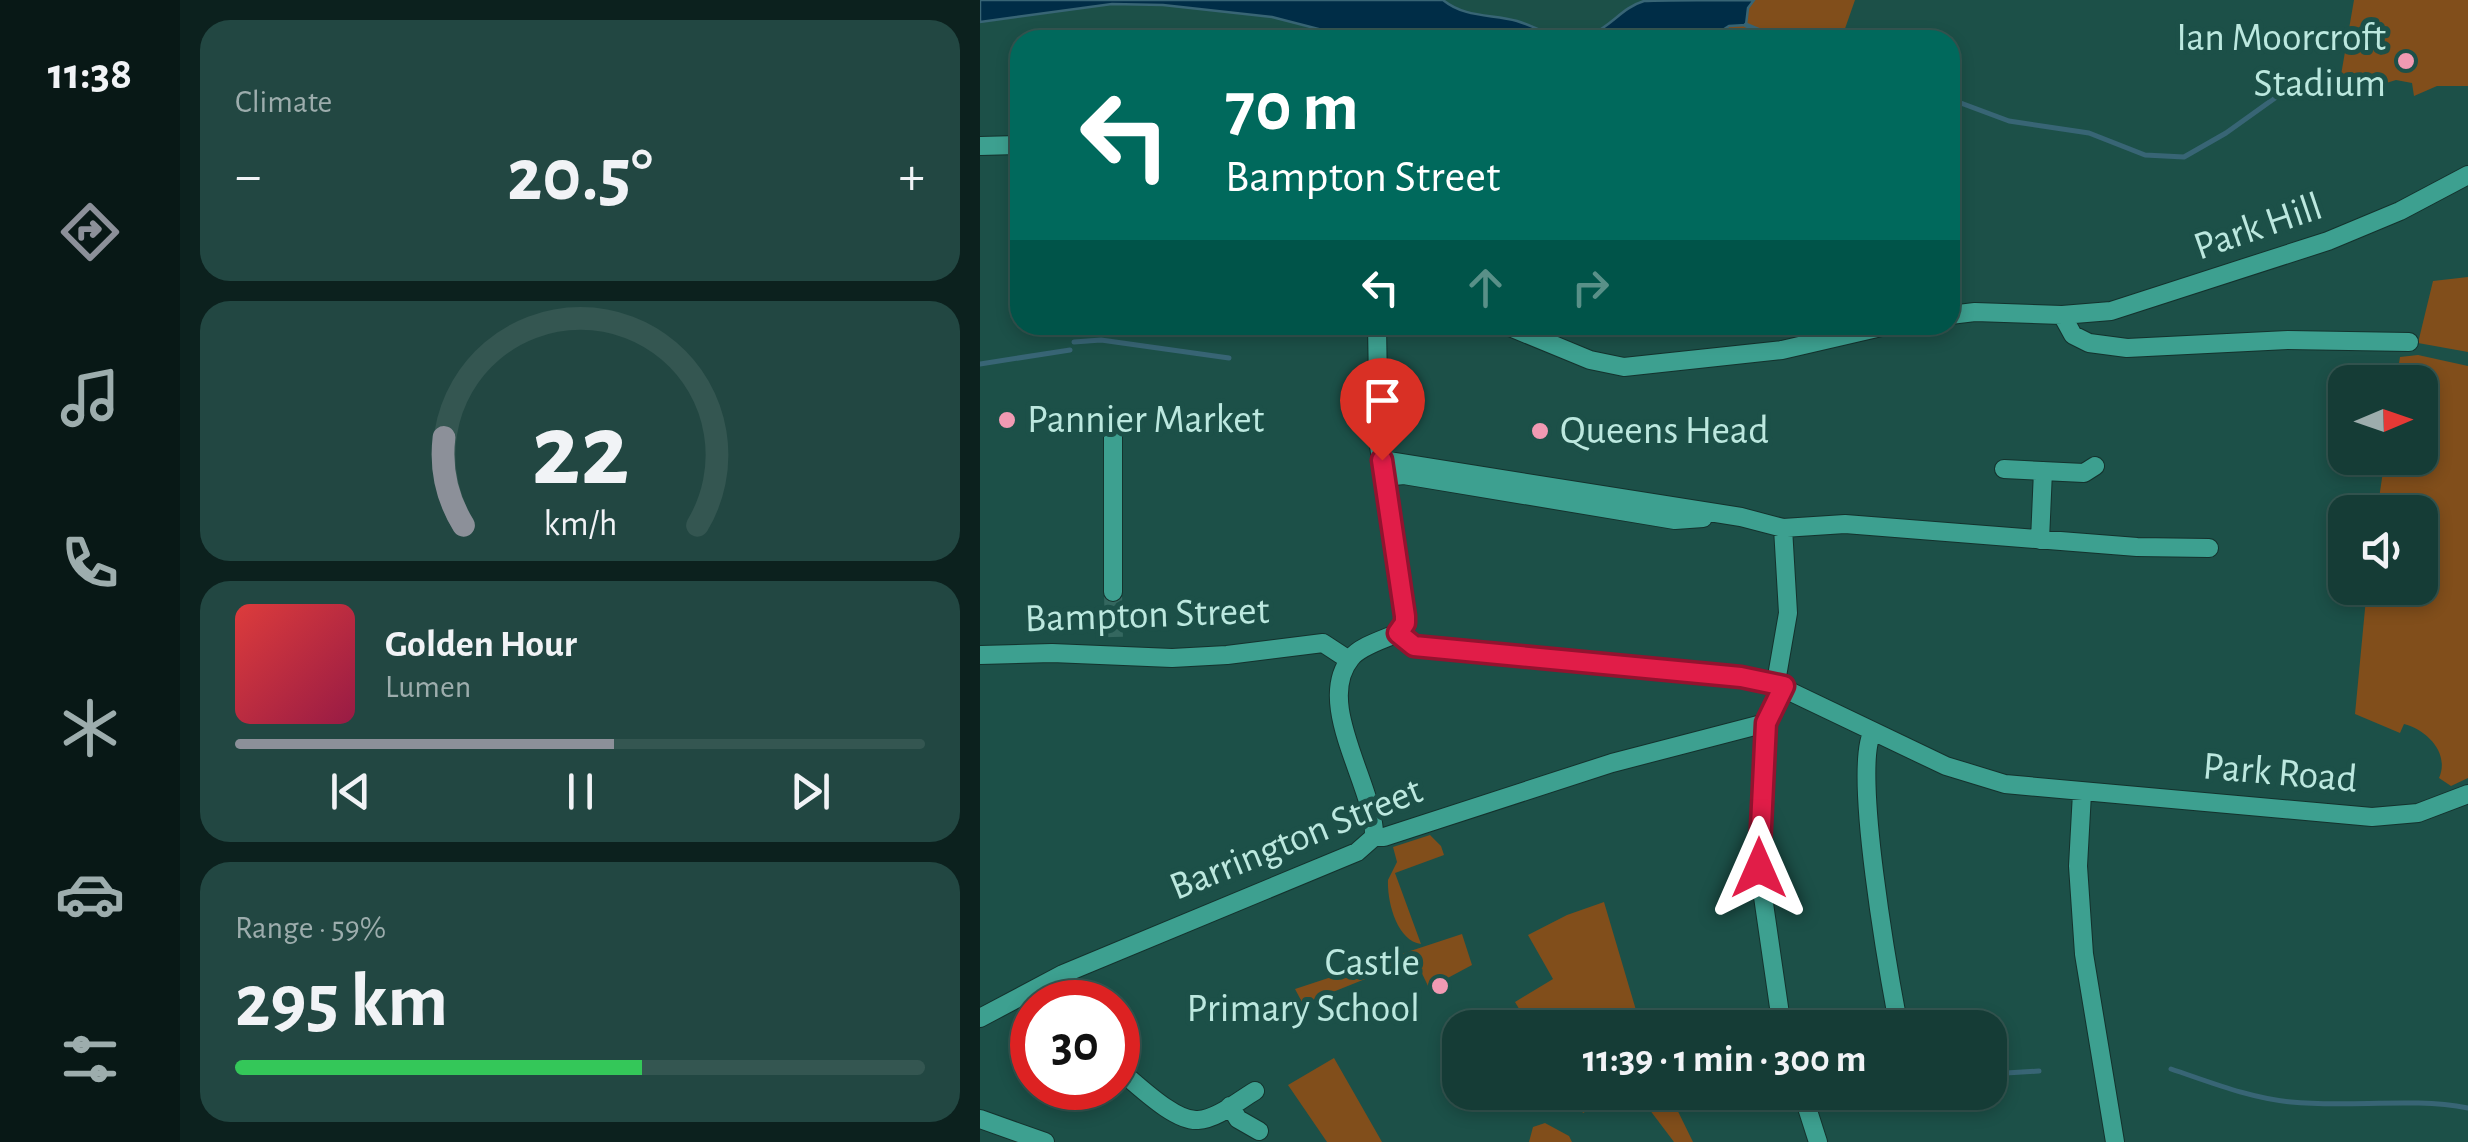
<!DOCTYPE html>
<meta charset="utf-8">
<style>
body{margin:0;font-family:"Alegreya Sans",sans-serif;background:#224742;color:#f1f3f6;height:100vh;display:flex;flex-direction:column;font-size:38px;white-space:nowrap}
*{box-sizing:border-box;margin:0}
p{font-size:32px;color:#9dadad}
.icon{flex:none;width:55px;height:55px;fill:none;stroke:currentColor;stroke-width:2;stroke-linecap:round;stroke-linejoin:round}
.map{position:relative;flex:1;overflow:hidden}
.details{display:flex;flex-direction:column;gap:20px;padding:20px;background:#0c211e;width:800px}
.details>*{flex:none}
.top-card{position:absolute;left:30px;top:30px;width:950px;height:305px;border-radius:30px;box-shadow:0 5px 15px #0003,0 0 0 2px #345651;background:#00695c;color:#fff;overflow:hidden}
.needle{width:65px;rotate:88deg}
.tools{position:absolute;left:1348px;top:365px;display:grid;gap:20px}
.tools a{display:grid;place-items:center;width:110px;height:110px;border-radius:20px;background:#153c36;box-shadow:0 5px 15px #0003,0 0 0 2px #345651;font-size:50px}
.speed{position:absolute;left:30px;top:980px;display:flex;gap:20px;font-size:50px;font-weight:700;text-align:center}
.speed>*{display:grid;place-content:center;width:130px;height:130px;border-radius:50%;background:#153c36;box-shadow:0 5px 15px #0003,0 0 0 2px #345651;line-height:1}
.speed .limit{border:15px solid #d22;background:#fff;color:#111}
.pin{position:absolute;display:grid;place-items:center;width:85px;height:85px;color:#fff;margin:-102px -42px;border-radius:50% 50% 50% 0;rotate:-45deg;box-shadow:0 0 10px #0007}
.pin .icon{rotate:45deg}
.me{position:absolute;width:110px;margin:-55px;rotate:0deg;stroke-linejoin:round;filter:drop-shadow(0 0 8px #0008)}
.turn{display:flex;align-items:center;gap:35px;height:210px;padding:0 50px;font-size:45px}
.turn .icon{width:130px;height:130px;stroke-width:2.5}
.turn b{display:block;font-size:70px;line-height:85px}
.lanes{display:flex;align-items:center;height:95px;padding:0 50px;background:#0003;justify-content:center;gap:50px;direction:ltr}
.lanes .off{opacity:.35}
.big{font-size:75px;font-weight:700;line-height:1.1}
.details .widget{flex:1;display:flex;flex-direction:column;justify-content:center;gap:15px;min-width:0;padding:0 35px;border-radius:30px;background:#224742}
.details .dial{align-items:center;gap:0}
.dial svg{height:260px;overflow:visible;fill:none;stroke:#345651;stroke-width:7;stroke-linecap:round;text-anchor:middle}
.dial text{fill:#f1f3f6;stroke:none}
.song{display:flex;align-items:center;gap:30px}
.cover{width:120px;height:120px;border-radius:15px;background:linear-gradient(135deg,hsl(0 70% 55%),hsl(340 70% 35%))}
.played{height:10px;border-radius:5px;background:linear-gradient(90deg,#8c9099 55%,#345651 55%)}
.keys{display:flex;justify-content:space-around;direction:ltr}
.heat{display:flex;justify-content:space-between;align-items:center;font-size:55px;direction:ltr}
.charge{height:15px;border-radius:8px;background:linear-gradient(90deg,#34c759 59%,#345651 0)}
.trip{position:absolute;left:462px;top:1010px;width:565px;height:100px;border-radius:30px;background:#153c36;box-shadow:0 5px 15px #0003,0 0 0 2px #345651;font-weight:700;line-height:100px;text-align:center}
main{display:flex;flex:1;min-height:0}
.tab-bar{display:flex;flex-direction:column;width:180px;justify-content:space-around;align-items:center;background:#081816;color:#9dadad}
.tab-bar .icon{width:70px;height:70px}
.tab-bar .active{color:#8c9099}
.tab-bar b{font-size:45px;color:#f1f3f6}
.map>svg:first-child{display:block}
</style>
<main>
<nav class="tab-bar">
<b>11:38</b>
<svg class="icon active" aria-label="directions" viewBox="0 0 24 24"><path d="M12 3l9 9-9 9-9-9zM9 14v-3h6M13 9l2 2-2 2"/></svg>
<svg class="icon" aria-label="music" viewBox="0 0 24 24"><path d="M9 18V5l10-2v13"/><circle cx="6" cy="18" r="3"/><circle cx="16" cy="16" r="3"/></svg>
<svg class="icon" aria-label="phone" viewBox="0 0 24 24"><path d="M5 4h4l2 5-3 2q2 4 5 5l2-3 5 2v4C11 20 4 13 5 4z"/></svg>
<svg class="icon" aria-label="climate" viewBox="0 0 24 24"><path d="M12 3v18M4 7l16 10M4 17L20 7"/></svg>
<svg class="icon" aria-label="car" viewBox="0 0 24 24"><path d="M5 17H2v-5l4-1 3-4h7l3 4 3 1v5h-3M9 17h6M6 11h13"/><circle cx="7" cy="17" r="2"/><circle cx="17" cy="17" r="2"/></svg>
<svg class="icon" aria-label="filters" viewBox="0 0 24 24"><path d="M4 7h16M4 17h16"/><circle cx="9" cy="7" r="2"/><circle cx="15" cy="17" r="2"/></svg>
</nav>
<section class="details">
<div class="widget"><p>Climate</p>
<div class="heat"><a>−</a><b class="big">20.5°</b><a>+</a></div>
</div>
<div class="widget dial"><svg viewBox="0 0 100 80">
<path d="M14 69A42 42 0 1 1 86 69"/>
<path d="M14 69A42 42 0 0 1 8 42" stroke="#8c9099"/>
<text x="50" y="56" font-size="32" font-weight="700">22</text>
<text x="50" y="72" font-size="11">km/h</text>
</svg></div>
<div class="widget">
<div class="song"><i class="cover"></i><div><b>Golden Hour</b><p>Lumen</p></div></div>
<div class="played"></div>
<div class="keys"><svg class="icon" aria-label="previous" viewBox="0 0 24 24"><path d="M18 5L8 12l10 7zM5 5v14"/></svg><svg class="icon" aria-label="pause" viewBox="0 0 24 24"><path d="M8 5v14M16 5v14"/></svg><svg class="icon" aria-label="next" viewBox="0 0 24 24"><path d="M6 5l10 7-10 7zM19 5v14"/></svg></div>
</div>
<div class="widget"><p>Range · 59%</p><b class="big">295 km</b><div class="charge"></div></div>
</section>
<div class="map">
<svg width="1488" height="1142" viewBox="0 0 1488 1142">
<rect width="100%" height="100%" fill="#1c5048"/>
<path fill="#814e1b" d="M 774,0 L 875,0 L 861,40 L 727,40 L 749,26 Z
M 1374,0 L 1488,0 L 1488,86 L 1457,86 L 1434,96 L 1432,83 L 1416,80 L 1357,98 Z
M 1488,277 L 1488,352 L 1438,343 L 1453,281 Z
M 1438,355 L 1488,366 L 1488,778 L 1471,786 L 1459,778 C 1470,753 1447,730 1424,724 L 1420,733 L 1375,714 L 1387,588 L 1440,588 L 1440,512 L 1397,512 L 1405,458 L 1440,458 L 1440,382 L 1416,382 L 1420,357 Z
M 450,835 L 461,846 L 464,855 L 415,873 L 441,944 C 417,941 407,902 408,880 L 417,862 L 413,847 Z
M 624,902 L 661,1027 L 550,1027 L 535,1002 L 573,979 L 548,935 L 587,915 Z
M 482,934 L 492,965 L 449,988 L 435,959 L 323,1004 L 315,989 Z
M 354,1058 L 402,1142 L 347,1142 L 308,1085 Z
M 586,1093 L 639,1093 L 603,1113 L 598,1103 L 593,1106 Z
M 657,1093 L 689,1093 L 713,1142 L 694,1142 Z
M 565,1123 L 589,1136 L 592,1142 L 549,1142 L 553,1127 Z"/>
<path fill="#002d47" stroke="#386575" stroke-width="2.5" d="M 0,0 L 463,0 C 485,18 512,14 537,21 C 563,29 584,46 612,34 C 631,26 643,7 664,1 C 684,0 749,0 774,0 L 768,8 L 766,25 L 749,26 L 727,40 L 381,40 L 292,17 L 183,5 L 132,4 L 0,22 Z"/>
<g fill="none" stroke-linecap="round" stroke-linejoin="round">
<path stroke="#386575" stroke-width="5" d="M 766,25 L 802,40
M 970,99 L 1029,121 L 1109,133 L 1165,155 L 1204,157 L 1246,133 L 1313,85 L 1325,80 L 1339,85
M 94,342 L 121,340 L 249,358
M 0,364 L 90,350
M 1191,1069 C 1230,1082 1269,1098 1311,1102 C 1370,1108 1430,1097 1488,1108
M 1010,1074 L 1059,1071"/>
<path stroke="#34675f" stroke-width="18" stroke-dasharray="18 9" stroke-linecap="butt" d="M 133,592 L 134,639"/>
<g stroke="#14322d" stroke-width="20">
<path id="minor" d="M 0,146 L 40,145
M 970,315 L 995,312 L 1082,315 L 1131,311 L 1348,241 L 1420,211 L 1488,175
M 1082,315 L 1093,335 L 1109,343 L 1147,348 L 1308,340 L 1429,342
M 397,325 L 399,446 L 425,615 L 425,623 L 418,633
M 525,325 L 610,360 L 644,367 L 802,350 L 910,325
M 133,421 L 133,592
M 402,460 L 761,517 L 803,528 L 865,524 L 1157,547 L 1229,548
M 1024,469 L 1104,473 L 1115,466
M 404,477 L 424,475 L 695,520 L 723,518
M 1060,540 L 1063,471
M 418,633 L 434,646 L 449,648 L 786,680 L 966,766 L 1025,784 L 1392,817 L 1438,813 L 1488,794
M 0,655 L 72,653 L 192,658 L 247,655 L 343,643 L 369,660
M 796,682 L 808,613 L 803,528
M 893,732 C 871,764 910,981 919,1028
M 1102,793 L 1098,866 L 1104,954 L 1135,1142
M 394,837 C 396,787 333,704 371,658 C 380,646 405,639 418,633
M 0,1018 L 83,974 L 377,852 L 394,837 L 404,837 L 632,763 L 786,723
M 802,1028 L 779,869 L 779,826 L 786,723 L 804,687
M 138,1069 C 156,1083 194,1122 218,1120 C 237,1119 258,1101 275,1091
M 822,1092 L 838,1142
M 250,1106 L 258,1119 L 279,1131
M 0,1119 L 65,1142"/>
</g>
<use href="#minor" stroke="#3da090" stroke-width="18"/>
</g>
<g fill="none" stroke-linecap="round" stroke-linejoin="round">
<g stroke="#92132f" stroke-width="25">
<path id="route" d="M 402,460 L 425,616 L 425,623 L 418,633 L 434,646 L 761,677 L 804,686 L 786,723 L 779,868"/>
</g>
<use href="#route" stroke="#e11d48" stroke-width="18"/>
</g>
<g fill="#f19ab3" stroke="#1c5048" stroke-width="4">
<circle cx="1426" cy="61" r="10"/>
<circle cx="27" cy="420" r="10"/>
<circle cx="560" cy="431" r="10"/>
<circle cx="460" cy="986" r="10"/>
</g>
<g text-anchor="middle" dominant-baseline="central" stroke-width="10" stroke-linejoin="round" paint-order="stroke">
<g font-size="40" fill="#bce8df" stroke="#1c5048" text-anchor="end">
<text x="1406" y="38">Ian Moorcroft<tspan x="1406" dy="46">Stadium</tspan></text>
<text x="47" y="420" text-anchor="start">Pannier Market</text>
<text x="580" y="431" text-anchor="start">Queens Head</text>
<text x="440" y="963">Castle<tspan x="440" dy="46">Primary School</tspan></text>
</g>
<g font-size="40" fill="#bce8df" stroke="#1c5048">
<text transform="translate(1278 227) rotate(-19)">Park Hill</text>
<text transform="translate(167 615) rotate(-2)">Bampton Street</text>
<text transform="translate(1300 773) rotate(5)">Park Road</text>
<text transform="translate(316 839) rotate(-22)">Barrington Street</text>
</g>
</g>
</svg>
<div class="tools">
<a><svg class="needle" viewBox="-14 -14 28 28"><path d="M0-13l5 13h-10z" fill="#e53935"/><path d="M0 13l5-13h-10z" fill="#9dadad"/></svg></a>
<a><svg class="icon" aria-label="sound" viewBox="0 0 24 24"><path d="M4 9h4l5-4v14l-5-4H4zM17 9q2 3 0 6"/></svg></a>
</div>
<div class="speed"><div class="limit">30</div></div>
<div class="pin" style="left:402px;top:460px;background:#d93025"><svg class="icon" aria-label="arrive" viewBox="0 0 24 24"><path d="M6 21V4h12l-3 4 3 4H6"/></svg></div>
<svg class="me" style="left:779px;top:868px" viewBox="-20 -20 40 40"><path d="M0-17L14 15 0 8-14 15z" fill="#e11d48" stroke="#fff" stroke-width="4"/></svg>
<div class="trip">11:39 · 1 min · 300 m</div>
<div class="top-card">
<div class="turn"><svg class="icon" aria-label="left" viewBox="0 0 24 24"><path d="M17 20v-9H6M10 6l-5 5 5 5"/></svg><div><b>70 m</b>Bampton Street</div></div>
<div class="lanes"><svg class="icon" aria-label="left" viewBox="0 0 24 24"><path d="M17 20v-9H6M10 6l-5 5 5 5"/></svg><svg class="icon off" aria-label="ahead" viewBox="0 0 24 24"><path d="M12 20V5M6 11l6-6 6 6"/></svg><svg class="icon off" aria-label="right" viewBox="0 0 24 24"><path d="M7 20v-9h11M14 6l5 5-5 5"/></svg></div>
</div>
</div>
</main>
